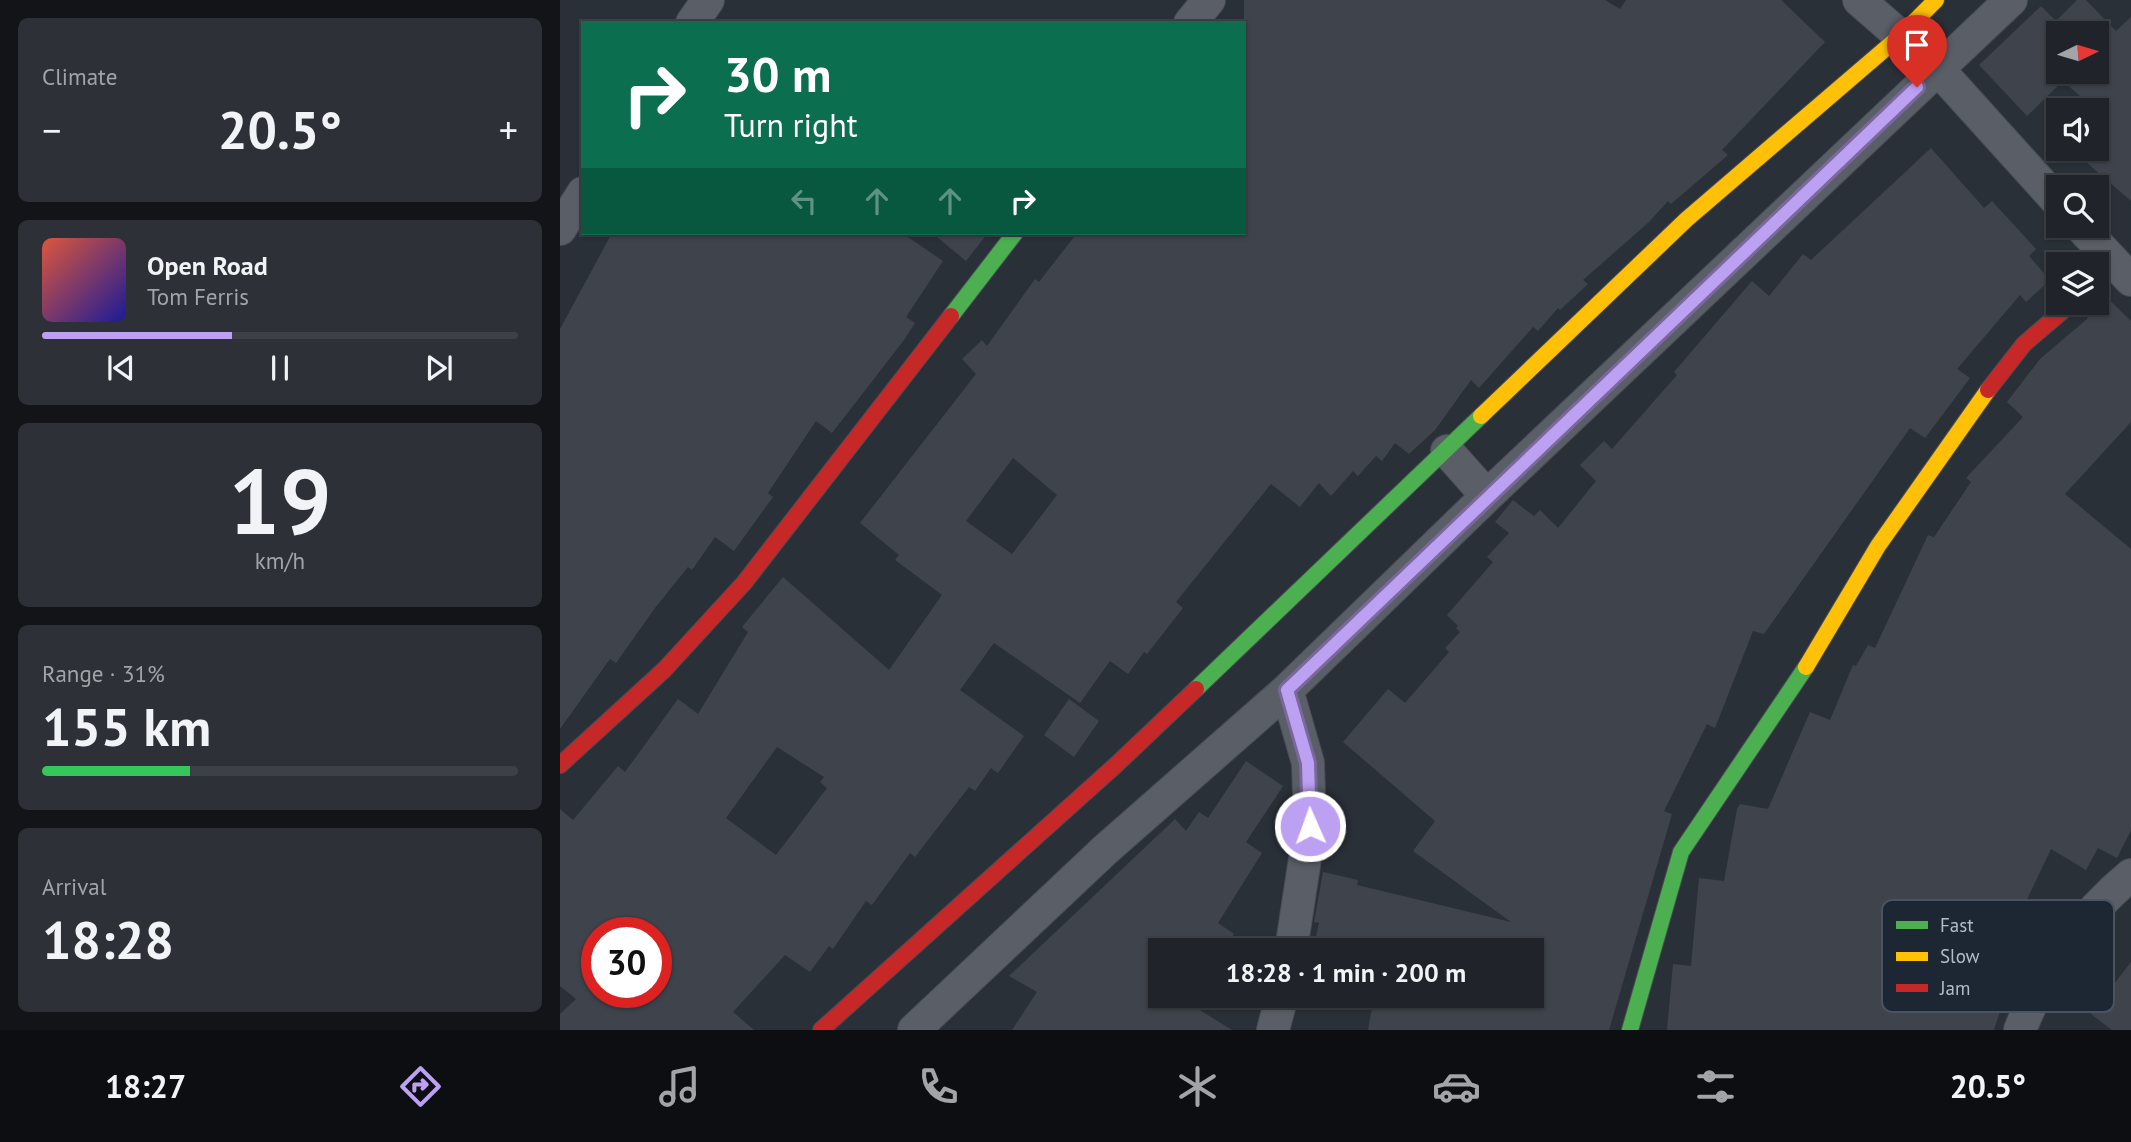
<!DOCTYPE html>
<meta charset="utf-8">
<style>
body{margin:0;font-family:"PT Sans",sans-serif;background:#2d3036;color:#f1f3f6;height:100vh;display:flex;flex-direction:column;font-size:26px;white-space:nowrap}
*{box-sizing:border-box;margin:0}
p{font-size:23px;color:#a2a4a8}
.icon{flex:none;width:38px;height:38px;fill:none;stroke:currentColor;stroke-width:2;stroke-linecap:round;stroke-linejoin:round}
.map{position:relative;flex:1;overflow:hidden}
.panel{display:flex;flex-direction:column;gap:18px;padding:18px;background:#121417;width:560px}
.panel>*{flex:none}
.banner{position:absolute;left:21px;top:21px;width:665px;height:214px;border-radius:0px;box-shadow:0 2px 5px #0004,0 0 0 2px #3d4147;background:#0b6e4f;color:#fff;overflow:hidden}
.needle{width:46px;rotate:85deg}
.fabs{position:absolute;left:1486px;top:21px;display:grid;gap:14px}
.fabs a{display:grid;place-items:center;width:63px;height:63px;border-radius:0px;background:#20242a;box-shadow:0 2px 5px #0004,0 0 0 2px #3d4147;font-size:35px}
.speed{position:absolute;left:21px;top:917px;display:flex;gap:14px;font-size:35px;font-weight:700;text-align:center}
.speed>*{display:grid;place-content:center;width:91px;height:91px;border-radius:50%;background:#20242a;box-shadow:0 2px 5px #0004,0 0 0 2px #3d4147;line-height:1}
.speed .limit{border:10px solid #d22;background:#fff;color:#111}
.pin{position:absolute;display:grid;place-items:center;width:60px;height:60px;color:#fff;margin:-72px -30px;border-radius:50% 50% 50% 0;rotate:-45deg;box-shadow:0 0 7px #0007}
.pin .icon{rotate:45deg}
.me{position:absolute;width:77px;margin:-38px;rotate:358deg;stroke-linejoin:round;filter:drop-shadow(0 0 5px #0008)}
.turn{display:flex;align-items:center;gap:24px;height:147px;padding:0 28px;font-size:32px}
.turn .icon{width:91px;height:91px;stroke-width:2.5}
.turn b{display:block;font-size:49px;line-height:60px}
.lanes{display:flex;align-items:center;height:66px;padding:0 28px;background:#0003;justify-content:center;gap:35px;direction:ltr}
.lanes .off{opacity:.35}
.big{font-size:52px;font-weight:700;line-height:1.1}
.panel .tile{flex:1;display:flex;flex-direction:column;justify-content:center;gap:10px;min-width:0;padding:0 24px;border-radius:10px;background:#2d3036}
.panel .dial{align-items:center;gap:0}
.dial b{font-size:91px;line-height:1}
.song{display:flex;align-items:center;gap:21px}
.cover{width:84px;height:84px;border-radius:10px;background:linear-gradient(135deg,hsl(10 70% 55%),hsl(240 70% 35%))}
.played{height:7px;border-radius:4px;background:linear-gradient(90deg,#bca0f2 40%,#3d4147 40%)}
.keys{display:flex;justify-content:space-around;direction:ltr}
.heat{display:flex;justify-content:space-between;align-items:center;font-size:38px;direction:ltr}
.charge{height:10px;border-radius:5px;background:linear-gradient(90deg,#34c759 31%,#3d4147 0)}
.trip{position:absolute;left:588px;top:938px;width:396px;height:70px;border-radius:0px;background:#20242a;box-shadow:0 2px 5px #0004,0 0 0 2px #3d4147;font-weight:700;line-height:70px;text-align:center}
.tabs{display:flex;height:112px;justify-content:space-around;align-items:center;background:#0d0e11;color:#a2a4a8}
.tabs .icon{width:49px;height:49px}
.tabs .current{color:#bca0f2}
.tabs b{font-size:32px;color:#f1f3f6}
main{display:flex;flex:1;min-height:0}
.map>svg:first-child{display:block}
</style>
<main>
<section class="panel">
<div class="tile"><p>Climate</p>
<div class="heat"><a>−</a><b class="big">20.5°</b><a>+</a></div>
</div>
<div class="tile">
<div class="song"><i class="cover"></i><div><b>Open Road</b><p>Tom Ferris</p></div></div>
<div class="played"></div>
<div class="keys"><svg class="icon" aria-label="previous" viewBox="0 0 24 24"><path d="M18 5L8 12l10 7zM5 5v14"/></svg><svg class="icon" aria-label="pause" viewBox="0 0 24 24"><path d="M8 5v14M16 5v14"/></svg><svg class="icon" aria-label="next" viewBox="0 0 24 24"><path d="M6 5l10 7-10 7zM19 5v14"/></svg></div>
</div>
<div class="tile dial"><b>19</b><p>km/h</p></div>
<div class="tile"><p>Range · 31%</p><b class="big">155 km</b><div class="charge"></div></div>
<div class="tile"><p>Arrival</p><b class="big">18:28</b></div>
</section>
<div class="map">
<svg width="1571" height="1030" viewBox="0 0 1571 1030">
<rect width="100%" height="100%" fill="#2a3038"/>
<path fill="#3f444c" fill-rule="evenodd" d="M 684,0 L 1045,0 L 1060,9 L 1066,0 L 1221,0 L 1265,42 L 1162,150 L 1168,155 L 1111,204 L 1108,201 L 1089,222 L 1023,280 L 1028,284 L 1000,310 L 998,308 L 978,331 L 973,327 L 919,388 L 911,380 L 875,430 L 849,454 L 835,443 L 822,461 L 816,456 L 798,476 L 793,471 L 771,496 L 759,483 L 740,507 L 711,484 L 616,602 L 623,608 L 587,654 L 584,652 L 568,674 L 550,661 L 520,703 L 434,643 L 400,690 L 464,736 L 438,773 L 431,768 L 415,791 L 409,787 L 355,857 L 350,853 L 312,905 L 306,901 L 273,949 L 269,946 L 250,972 L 225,955 L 173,1012 L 194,1030 L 0,1030 L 0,1014 L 16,999 L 0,986 L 0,809 L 13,820 L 58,766 L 65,772 L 118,699 L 138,714 L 188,632 L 182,627 L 223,577 L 329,670 L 382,595 L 335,560 L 339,555 L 300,523 L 416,374 L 402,359 L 422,340 L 427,346 L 475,279 L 479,282 L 517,233 L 684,233 ZM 453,458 L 497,495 L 452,554 L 406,521 ZM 217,747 L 264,777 L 260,782 L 267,788 L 216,855 L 166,818 ZM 37,933 L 96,933 L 96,992 L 37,992 Z
M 1517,0 L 1526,0 L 1556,31 L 1571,17 L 1571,201 L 1511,149 L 1536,149 L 1536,110 L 1503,81 L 1467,116 L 1419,65 L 1481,6 L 1496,21 ZM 1498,33 L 1536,33 L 1536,72 L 1498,72 Z
M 1371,148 L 1424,208 L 1432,201 L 1476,249 L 1469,256 L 1490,280 L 1466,302 L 1460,295 L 1397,369 L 1410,378 L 1365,438 L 1350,428 L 1204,634 L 1193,631 L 1155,728 L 1147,724 L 1104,811 L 1112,814 L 1049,1030 L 808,1030 L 814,996 L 971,996 L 971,950 L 753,950 L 759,923 L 754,922 L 763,872 L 798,880 L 797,885 L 951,922 L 853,851 L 875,821 L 783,742 L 828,689 L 845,703 L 889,652 L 885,648 L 900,632 L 896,628 L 898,626 L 887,615 L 933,562 L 927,557 L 949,533 L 935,522 L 953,500 L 974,516 L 980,510 L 998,528 L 1036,481 L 1020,465 L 1044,441 L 1052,449 L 1117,375 L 1114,372 L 1192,281 L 1209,296 L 1243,254 L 1251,260 Z
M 52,233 L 342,233 L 383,261 L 346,317 L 355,323 L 344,340 L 272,433 L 256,421 L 208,493 L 213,497 L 174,551 L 155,537 L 132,570 L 128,567 L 95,608 L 56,663 L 50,659 L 0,729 L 0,329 Z
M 372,233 L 428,233 L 406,261 Z
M 1542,293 L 1571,321 L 1571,422 L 1505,494 L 1571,549 L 1571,830 L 1557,858 L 1538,848 L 1526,870 L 1491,849 L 1453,929 L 1463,935 L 1438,982 L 1448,986 L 1434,1030 L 1107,1030 L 1113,964 L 1131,966 L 1139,878 L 1164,881 L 1177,809 L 1180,804 L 1208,809 L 1250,712 L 1270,720 L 1293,665 L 1296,666 L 1308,645 L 1315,648 L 1368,535 L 1374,537 L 1411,482 L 1406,478 L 1463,417 L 1447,402 L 1480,359 L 1527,319 L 1533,303 Z
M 509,699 L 539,721 L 514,757 L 484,735 Z
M 686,761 L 723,786 L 686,842 L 702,853 L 658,923 L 674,934 L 664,950 L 600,950 L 600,996 L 635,996 L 630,1004 L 672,1030 L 452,1030 L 477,992 L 449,976 L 615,819 L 626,831 L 639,812 L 648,818 Z
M 1571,962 L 1571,1030 L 1552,1030 L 1531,1014 Z"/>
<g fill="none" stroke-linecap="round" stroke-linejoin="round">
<g stroke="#484c55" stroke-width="34">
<path id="street" d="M 1299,0 L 1377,68 L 1498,202
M 132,23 L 148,0
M 630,23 L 649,0
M 1520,226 L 1571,280
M 0,229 L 23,193
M 887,451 L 927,496
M 727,690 L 748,763 L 750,826 L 731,950
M 354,1030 L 545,850 L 727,690 L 927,496 L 1451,0
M 713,1030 L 722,996
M 1460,1030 C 1483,971 1522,915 1571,875"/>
</g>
<g stroke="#484c55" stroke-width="18">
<path id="fast" d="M 391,316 L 455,233
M 636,689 L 921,416
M 1070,1030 L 1121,852 L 1246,667"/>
</g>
<g stroke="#484c55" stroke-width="18">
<path id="slow" d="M 921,416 L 1127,219 L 1339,37 L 1376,0
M 1246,667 L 1318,546 L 1428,390"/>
</g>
<g stroke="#484c55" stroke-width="18">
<path id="jam" d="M 1428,390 L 1464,344 L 1512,303
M 0,765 L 104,670 L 184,583 L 391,316
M 261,1030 L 557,764 L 636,689"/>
</g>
<use href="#street" stroke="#5a5e66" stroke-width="32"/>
<use href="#fast" stroke="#4caf50" stroke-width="16"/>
<use href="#slow" stroke="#ffc107" stroke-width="16"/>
<use href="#jam" stroke="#c62828" stroke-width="16"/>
</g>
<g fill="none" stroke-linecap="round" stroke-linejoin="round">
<g stroke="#7a689d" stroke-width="18">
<path id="route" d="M 750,826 L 748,763 L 727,690 L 1357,87"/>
</g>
<use href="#route" stroke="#bca0f2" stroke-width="12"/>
</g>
<rect x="1322" y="900" width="232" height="112" rx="10" fill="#1d2633" stroke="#4a5360" stroke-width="2"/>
<rect x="1336" y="921" width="32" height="8" fill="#4caf50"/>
<rect x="1336" y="952" width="32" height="9" fill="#ffc107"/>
<rect x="1336" y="984" width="32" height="8" fill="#c62828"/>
<g font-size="19" fill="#b4bcc9">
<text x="1380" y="932">Fast</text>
<text x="1380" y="963">Slow</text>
<text x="1380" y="995">Jam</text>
</g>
</svg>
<div class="fabs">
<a><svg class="needle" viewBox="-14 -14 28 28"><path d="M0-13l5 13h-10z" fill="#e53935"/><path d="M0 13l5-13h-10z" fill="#a2a4a8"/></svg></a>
<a><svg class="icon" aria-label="sound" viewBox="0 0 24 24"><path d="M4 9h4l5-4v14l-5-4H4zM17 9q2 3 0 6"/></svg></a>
<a><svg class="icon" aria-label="search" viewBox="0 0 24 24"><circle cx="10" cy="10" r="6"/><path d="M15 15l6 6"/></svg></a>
<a><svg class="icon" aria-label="layers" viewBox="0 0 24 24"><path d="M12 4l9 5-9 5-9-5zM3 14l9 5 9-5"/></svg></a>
</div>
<div class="speed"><div class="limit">30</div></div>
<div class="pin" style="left:1357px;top:87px;background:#d93025"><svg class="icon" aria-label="arrive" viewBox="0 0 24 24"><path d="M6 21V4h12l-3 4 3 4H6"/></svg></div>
<svg class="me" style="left:750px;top:826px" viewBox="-20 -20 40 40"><circle r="17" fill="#bca0f2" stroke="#fff" stroke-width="3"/><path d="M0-11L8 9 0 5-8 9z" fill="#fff"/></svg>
<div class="trip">18:28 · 1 min · 200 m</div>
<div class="banner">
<div class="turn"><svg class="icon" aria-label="right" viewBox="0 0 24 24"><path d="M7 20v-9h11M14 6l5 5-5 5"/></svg><div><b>30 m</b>Turn right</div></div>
<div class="lanes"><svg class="icon off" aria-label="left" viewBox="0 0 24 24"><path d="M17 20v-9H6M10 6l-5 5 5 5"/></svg><svg class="icon off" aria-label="ahead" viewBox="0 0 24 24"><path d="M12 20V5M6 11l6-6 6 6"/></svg><svg class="icon off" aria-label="ahead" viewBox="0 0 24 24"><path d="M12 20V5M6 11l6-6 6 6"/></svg><svg class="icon" aria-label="right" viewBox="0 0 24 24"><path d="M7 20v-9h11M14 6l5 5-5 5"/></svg></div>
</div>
</div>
</main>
<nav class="tabs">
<b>18:27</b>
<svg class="icon current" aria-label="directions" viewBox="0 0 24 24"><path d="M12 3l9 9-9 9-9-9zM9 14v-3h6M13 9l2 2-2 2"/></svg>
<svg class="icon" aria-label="music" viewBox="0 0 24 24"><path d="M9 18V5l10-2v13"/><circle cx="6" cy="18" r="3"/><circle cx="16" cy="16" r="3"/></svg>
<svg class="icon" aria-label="phone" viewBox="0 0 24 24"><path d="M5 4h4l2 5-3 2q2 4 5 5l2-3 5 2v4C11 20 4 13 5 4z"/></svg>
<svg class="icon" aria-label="climate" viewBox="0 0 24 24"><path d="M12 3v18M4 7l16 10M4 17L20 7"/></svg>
<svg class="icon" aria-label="car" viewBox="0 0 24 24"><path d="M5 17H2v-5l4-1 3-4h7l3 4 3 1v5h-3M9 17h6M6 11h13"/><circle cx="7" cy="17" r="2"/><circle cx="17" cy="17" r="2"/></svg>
<svg class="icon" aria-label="filters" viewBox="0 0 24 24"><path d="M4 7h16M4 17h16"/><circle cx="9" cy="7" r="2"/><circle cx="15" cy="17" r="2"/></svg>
<b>20.5°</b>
</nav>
